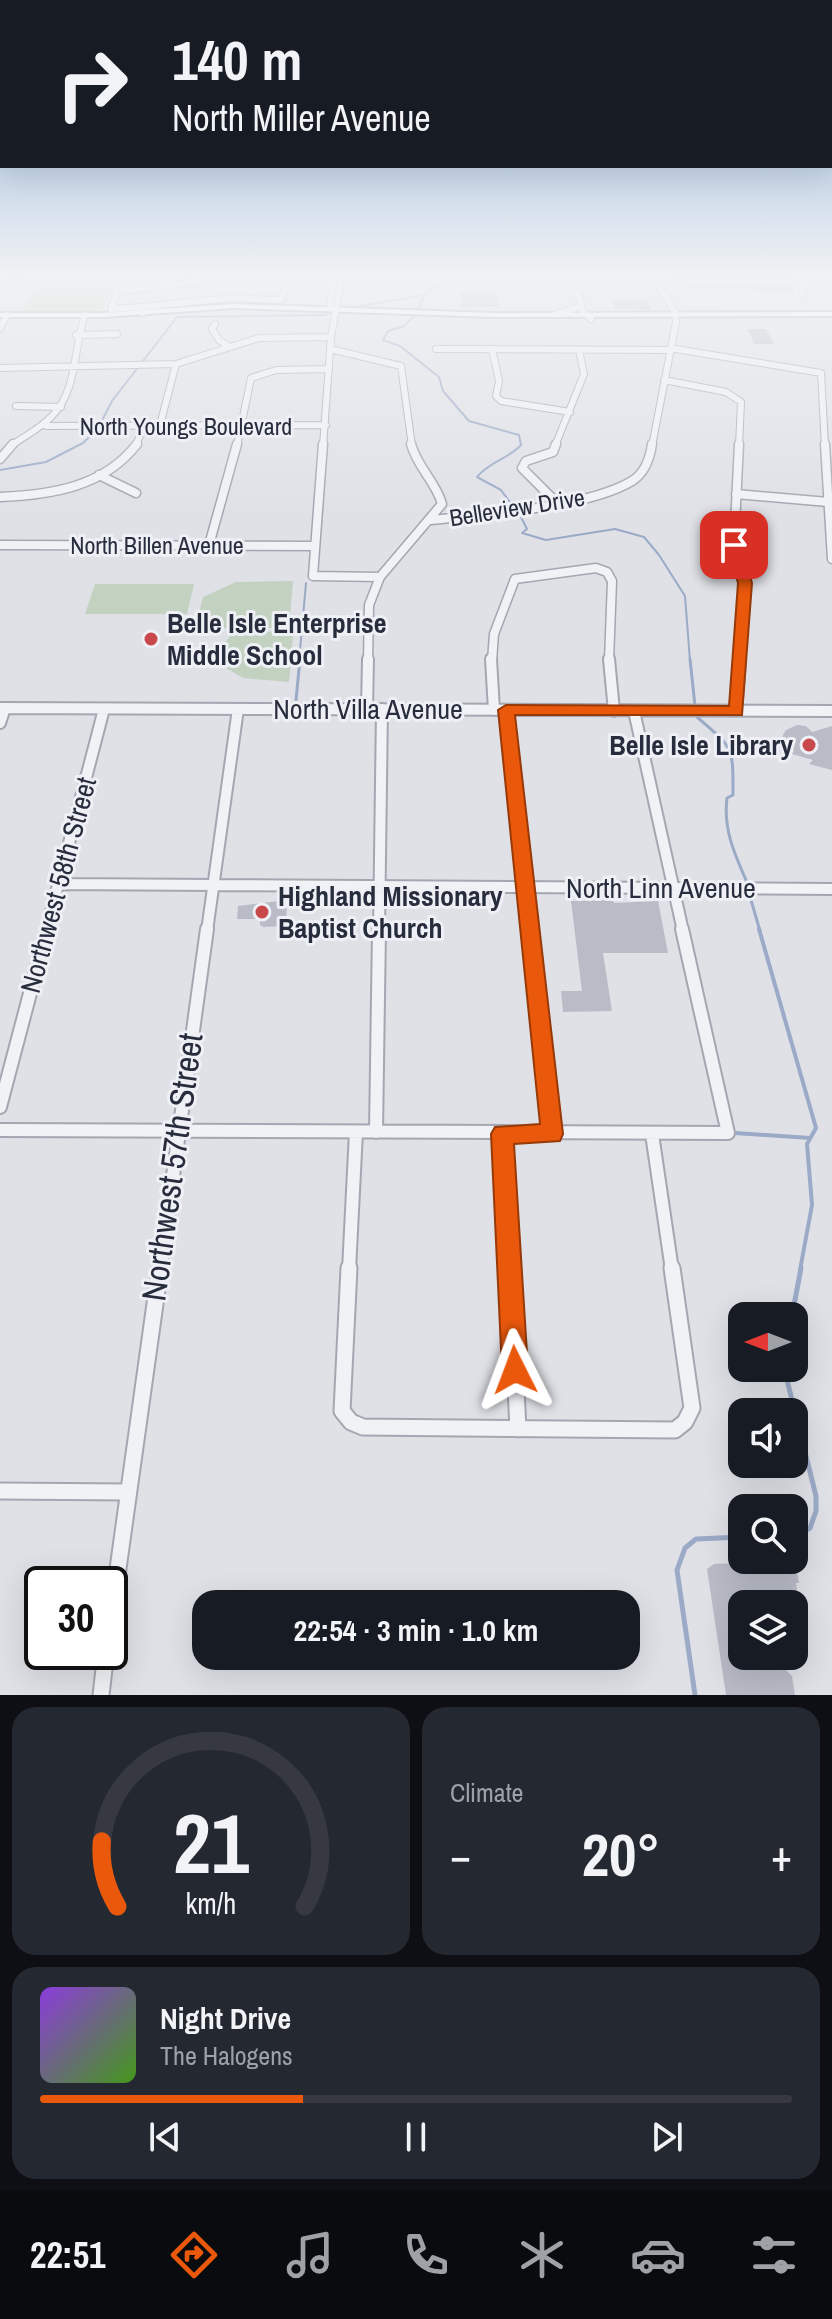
<!DOCTYPE html>
<meta charset="utf-8">
<style>
body{margin:0;font-family:"Archivo Narrow",sans-serif;background:#242831;color:#f1f3f6;height:100vh;display:flex;flex-direction:column;font-size:30px;white-space:nowrap}
*{box-sizing:border-box;margin:0}
p{font-size:26px;color:#9ea1a6}
.icon{flex:none;width:44px;height:44px;fill:none;stroke:currentColor;stroke-width:2;stroke-linecap:round;stroke-linejoin:round}
.map{position:relative;height:1695px;overflow:hidden}
.panel{display:flex;flex-direction:column;gap:12px;padding:12px;background:#0d0f14;flex:1}
.panel>*{flex:none}
.top-card{position:absolute;left:0px;top:0px;width:832px;height:168px;box-shadow:0 8px 32px #0002;background:#171b24;color:#f1f3f6;overflow:hidden}
.needle{width:52px;rotate:270deg}
.controls{position:absolute;left:728px;top:1302px;display:grid;gap:16px}
.controls a{display:grid;place-items:center;width:80px;height:80px;border-radius:16px;background:#171b24;box-shadow:0 8px 32px #0002;font-size:40px}
.speed{position:absolute;left:24px;top:1566px;display:flex;gap:16px;font-size:40px;font-weight:700;text-align:center}
.speed>*{display:grid;place-content:center;width:104px;height:104px;border-radius:50%;background:#171b24;box-shadow:0 8px 32px #0002;line-height:1}
.speed .limit{border:4px solid #111;border-radius:12px;background:#fff;color:#111}
.pin{position:absolute;display:grid;place-items:center;width:68px;height:68px;color:#fff;margin:-34px;border-radius:16px;box-shadow:0 4px 12px #0006}
.me{position:absolute;width:88px;margin:-44px;rotate:357deg;stroke-linejoin:round;filter:drop-shadow(0 0 6px #0008)}
.turn{display:flex;align-items:center;gap:28px;height:168px;padding:0 40px;font-size:36px}
.turn .icon{width:104px;height:104px;stroke-width:2.5}
.turn b{display:block;font-size:56px;line-height:68px}
.big{font-size:60px;font-weight:700;line-height:1.1}
.panel .widget{flex:1;display:flex;flex-direction:column;justify-content:center;gap:12px;min-width:0;padding:0 28px;border-radius:24px;background:#242831}
.panel .dial{align-items:center;gap:0}
.dial svg{height:208px;overflow:visible;fill:none;stroke:#363941;stroke-width:7;stroke-linecap:round;text-anchor:middle}
.dial text{fill:#f1f3f6;stroke:none}
.song{display:flex;align-items:center;gap:24px}
.cover{width:96px;height:96px;border-radius:12px;background:linear-gradient(135deg,hsl(270 70% 55%),hsl(100 70% 35%))}
.played{height:8px;border-radius:4px;background:linear-gradient(90deg,#ea580c 35%,#363941 35%)}
.keys{display:flex;justify-content:space-around;direction:ltr}
.heat{display:flex;justify-content:space-between;align-items:center;font-size:44px;direction:ltr}
.panel .tiles{flex:1;display:grid;gap:12px;grid-template-columns:1fr 1fr}
.widget:last-child{grid-column:span 2}
.trip{position:absolute;left:192px;top:1590px;width:448px;height:80px;border-radius:24px;background:#171b24;box-shadow:0 8px 32px #0002;font-weight:700;line-height:80px;text-align:center}
.dock{display:flex;height:128px;justify-content:space-around;align-items:center;background:#090b0e;color:#9ea1a6}
.dock .icon{width:56px;height:56px}
.dock .current{color:#ea580c}
.dock b{font-size:36px;color:#f1f3f6}
.map>svg:first-child{display:block}
</style>
<div class="map">
<svg width="832" height="1695" viewBox="0 0 832 1695">
<rect width="100%" height="100%" fill="#dfe1e7"/>
<path fill="#c2d1c0" d="M 42,275 L 236,275 L 112,288 L 101,313 L 21,313 Z
M 293,581 L 289,626 L 282,628 L 207,628 L 198,617 L 203,597 L 236,582 Z
M 95,584 L 194,584 L 187,614 L 85,614 Z
M 234,631 L 287,632 L 293,636 L 289,682 L 243,678 L 221,665 L 219,650 Z"/>
<g fill="none" stroke-linecap="round" stroke-linejoin="round">
<path stroke="#9baac6" stroke-width="2" d="M 361,306 L 425,295
M 418,309 L 425,294 L 457,275
M 415,315 L 404,326 L 388,331 L 383,340 L 400,346 L 439,377 L 443,391 L 469,421 L 519,435 L 521,445 C 508,459 489,462 477,477 L 501,490 L 514,508
M 0,470 L 46,462 L 83,443 L 97,430 L 112,401 L 177,317 L 326,315
M 520,515 L 527,529 L 522,533 L 546,540 L 615,529 L 644,537 L 659,555 L 685,596 L 690,661
M 299,661 L 306,583"/>
<path stroke="#9baac6" stroke-width="3" d="M 690,659 L 695,706
M 296,700 L 300,659
M 697,717 C 734,749 733,746 733,795 L 727,798 C 723,828 734,853 746,880
M 751,900 L 760,931"/>
<path stroke="#9baac6" stroke-width="4" d="M 759,929 L 816,1128 L 807,1144 L 812,1205 L 800,1270
M 735,1133 L 810,1138"/>
<path stroke="#9baac6" stroke-width="5" d="M 792,1316 L 801,1268
M 784,1368 L 816,1496 L 816,1511 L 810,1528 L 794,1537
M 695,1695 L 677,1570 L 685,1548 L 696,1539 L 742,1537"/>
</g>
<path fill="#b9bcc7" d="M 668,275 L 791,275 L 793,292 L 668,287 Z
M 461,292 L 497,292 L 498,307 L 462,307 Z
M 637,299 L 649,302 L 652,310 L 615,309 L 613,301 Z
M 748,329 L 766,329 L 774,344 L 754,344 Z
M 797,725 L 806,726 L 812,732 L 832,726 L 832,770 L 809,764 L 813,760 L 792,754 L 794,750 L 788,750 L 786,741 L 782,740 L 783,735 L 786,730 Z
M 287,900 L 286,926 L 263,927 L 260,925 L 260,919 L 237,919 L 238,906 Z
M 613,900 L 614,903 L 658,901 L 668,953 L 603,953 L 612,1011 L 563,1012 L 561,991 L 582,991 L 571,901 Z
M 795,1561 L 799,1583 L 796,1583 L 798,1601 L 777,1600 L 778,1604 L 742,1604 L 742,1656 L 767,1656 L 768,1667 L 785,1669 L 792,1676 L 795,1695 L 726,1695 L 707,1569 L 714,1564 Z"/>
<g fill="none" stroke-linecap="round" stroke-linejoin="round">
<g stroke="#a4a7b1" stroke-width="8">
<path id="minor-far4" d="M 334,275 L 330,307 L 334,309
M 801,275 L 803,295
M 0,276 L 37,275
M 578,292 L 583,312 L 591,319
M 142,307 L 230,298 L 281,300 L 290,275
M 143,313 L 142,307 L 111,309 L 117,291 L 258,275
M 556,314 L 580,307
M 215,324 L 212,329 L 219,340 L 228,346
M 0,328 L 7,315
M 76,335 L 117,334
M 670,348 L 821,373 L 825,446
M 330,349 L 401,366 L 412,446
M 436,349 L 670,350
M 492,349 L 499,381 L 496,396 L 501,401 L 570,412
M 0,368 L 176,364 L 259,338 L 331,337
M 664,380 L 726,392 L 741,402 L 739,446
M 16,406 L 61,407
M 160,425 L 176,364
M 46,426 L 326,425
M 11,446 C 24,436 40,429 52,416 C 78,390 73,348 85,315
M 135,446 L 145,426
M 237,446 L 251,378 L 276,370 L 329,369
M 323,446 L 331,337 L 342,275
M 555,446 L 584,374 L 579,350
M 652,446 L 676,322 L 675,312 L 660,288"/>
</g>
<g stroke="#a4a7b1" stroke-width="11">
<path id="minor-far3" d="M 323,444 L 313,576 L 380,577
M 556,444 L 553,452 L 526,461 L 522,468 L 557,503
M 739,444 L 734,545 L 745,583 L 740,661
M 825,444 L 832,559
M 0,459 L 13,444
M 99,475 L 136,493
M 736,494 L 828,502
M 0,497 C 51,495 104,487 137,444
M 431,520 C 485,514 587,508 632,481 C 645,473 650,458 652,444
M 0,545 L 314,546
M 209,545 L 237,444
M 368,661 L 369,605 L 380,577 L 442,504 C 436,482 417,467 411,444
M 492,661 L 494,634 L 515,579 L 596,568 L 607,572 L 612,581 L 609,661"/>
</g>
<g stroke="#a4a7b1" stroke-width="14">
<path id="minor-far2" d="M 491,659 L 494,710
M 609,659 L 614,711
M 0,708 L 832,711
M 367,709 L 368,659
M 506,710 L 530,931
M 634,711 L 683,931
M 736,711 L 740,659
M 0,723 L 5,708
M 59,884 L 832,889
M 46,931 L 104,709
M 207,931 L 238,709
M 379,931 L 382,709"/>
</g>
<g stroke="#a4a7b1" stroke-width="16">
<path id="minor-far1" d="M 530,929 L 552,1134
M 0,1107 L 47,929
M 0,1130 L 728,1133 L 682,929
M 376,1132 L 379,929
M 503,1134 L 510,1270
M 652,1134 L 672,1270
M 160,1270 L 207,929
M 349,1270 L 356,1132"/>
</g>
<g stroke="#a4a7b1" stroke-width="19">
<path id="minor" d="M 349,1268 L 342,1411 L 351,1422 L 363,1427 L 675,1430 L 685,1422 L 692,1408 L 672,1268
M 510,1268 L 518,1429
M 0,1491 L 128,1492
M 110,1626 L 160,1268
M 101,1695 L 106,1652"/>
</g>
<g stroke="#9ea4b3" stroke-width="4">
<path id="major" d="M 235,304 L 493,313 L 832,312 L 832,316 L 493,317 L 235,308 L 103,317 L 0,317 L 0,313 L 103,313 Z"/>
</g>
<use href="#minor-far4" stroke="#f1f2f6" stroke-width="6"/>
<use href="#minor-far3" stroke="#f1f2f6" stroke-width="8"/>
<use href="#minor-far2" stroke="#f1f2f6" stroke-width="10"/>
<use href="#minor-far1" stroke="#f1f2f6" stroke-width="12"/>
<use href="#minor" stroke="#f1f2f6" stroke-width="15"/>
<use href="#major" fill="#fff" fill-rule="evenodd"/>
</g>
<linearGradient id="sky" x2="0" y2="1"><stop stop-color="#89b0da"/><stop offset="0.54" stop-color="#f1f2f4"/><stop offset="1" stop-color="#f1f2f4" stop-opacity="0"/></linearGradient>
<rect width="832" height="512" fill="url(#sky)"/>
<path fill="#ea580c" stroke="#983908" stroke-width="2" d="M 734,541 L 741,545 L 752,583 L 742,715 L 515,715 L 563,1134 L 560,1141 L 514,1144 L 528,1370 L 524,1379 L 515,1383 L 505,1379 L 502,1370 L 491,1134 L 495,1127 L 540,1124 L 498,710 L 506,705 L 729,706 L 738,583 L 727,545 Z"/>
<g fill="#c8484b" stroke="#eef0f5" stroke-width="3">
<circle cx="151" cy="639" r="8"/>
<circle cx="809" cy="745" r="8"/>
<circle cx="262" cy="912" r="8"/>
</g>
<g text-anchor="middle" dominant-baseline="central" stroke-width="6" stroke-linejoin="round" paint-order="stroke">
<g font-size="24" fill="#282d3e" stroke="#eef0f5">
<text x="186" y="426">North Youngs Boulevard</text>
<text transform="translate(517 507) rotate(-9)">Belleview Drive</text>
<text x="157" y="545">North Billen Avenue</text>
</g>
<g font-size="28" font-weight="bold" fill="#282d3e" stroke="#eef0f5" text-anchor="start">
<text x="167" y="623">Belle Isle Enterprise<tspan x="167" dy="32">Middle School</tspan></text>
<text x="793" y="745" text-anchor="end">Belle Isle Library</text>
<text x="278" y="896">Highland Missionary<tspan x="278" dy="32">Baptist Church</tspan></text>
</g>
<g font-size="28" fill="#282d3e" stroke="#eef0f5">
<text x="368" y="709">North Villa Avenue</text>
<text transform="translate(58 885) rotate(-75)">Northwest 58th Street</text>
<text x="661" y="888">North Linn Avenue</text>
</g>
<g font-size="34" fill="#282d3e" stroke="#eef0f5">
<text transform="translate(172 1167) rotate(-82)">Northwest 57th Street</text>
</g>
</g>
</svg>
<div class="controls">
<a><svg class="needle" viewBox="-14 -14 28 28"><path d="M0-13l5 13h-10z" fill="#e53935"/><path d="M0 13l5-13h-10z" fill="#9ea1a6"/></svg></a>
<a><svg class="icon" aria-label="sound" viewBox="0 0 24 24"><path d="M4 9h4l5-4v14l-5-4H4zM17 9q2 3 0 6"/></svg></a>
<a><svg class="icon" aria-label="search" viewBox="0 0 24 24"><circle cx="10" cy="10" r="6"/><path d="M15 15l6 6"/></svg></a>
<a><svg class="icon" aria-label="layers" viewBox="0 0 24 24"><path d="M12 4l9 5-9 5-9-5zM3 14l9 5 9-5"/></svg></a>
</div>
<div class="speed"><div class="limit">30</div></div>
<div class="pin" style="left:734px;top:545px;background:#d93025"><svg class="icon" aria-label="arrive" viewBox="0 0 24 24"><path d="M6 21V4h12l-3 4 3 4H6"/></svg></div>
<svg class="me" style="left:515px;top:1370px" viewBox="-20 -20 40 40"><path d="M0-17L14 15 0 8-14 15z" fill="#ea580c" stroke="#fff" stroke-width="4"/></svg>
<div class="trip">22:54 · 3 min · 1.0 km</div>
<div class="top-card">
<div class="turn"><svg class="icon" aria-label="right" viewBox="0 0 24 24"><path d="M7 20v-9h11M14 6l5 5-5 5"/></svg><div><b>140 m</b>North Miller Avenue</div></div>
</div>
</div>
<section class="panel">
<div class="tiles">
<div class="widget dial"><svg viewBox="0 0 100 80">
<path d="M14 69A42 42 0 1 1 86 69"/>
<path d="M14 69A42 42 0 0 1 8 44" stroke="#ea580c"/>
<text x="50" y="56" font-size="32" font-weight="700">21</text>
<text x="50" y="72" font-size="11">km/h</text>
</svg></div>
<div class="widget"><p>Climate</p>
<div class="heat"><a>−</a><b class="big">20°</b><a>+</a></div>
</div>
<div class="widget">
<div class="song"><i class="cover"></i><div><b>Night Drive</b><p>The Halogens</p></div></div>
<div class="played"></div>
<div class="keys"><svg class="icon" aria-label="previous" viewBox="0 0 24 24"><path d="M18 5L8 12l10 7zM5 5v14"/></svg><svg class="icon" aria-label="pause" viewBox="0 0 24 24"><path d="M8 5v14M16 5v14"/></svg><svg class="icon" aria-label="next" viewBox="0 0 24 24"><path d="M6 5l10 7-10 7zM19 5v14"/></svg></div>
</div>
</div>
</section>
<nav class="dock">
<b>22:51</b>
<svg class="icon current" aria-label="directions" viewBox="0 0 24 24"><path d="M12 3l9 9-9 9-9-9zM9 14v-3h6M13 9l2 2-2 2"/></svg>
<svg class="icon" aria-label="music" viewBox="0 0 24 24"><path d="M9 18V5l10-2v13"/><circle cx="6" cy="18" r="3"/><circle cx="16" cy="16" r="3"/></svg>
<svg class="icon" aria-label="phone" viewBox="0 0 24 24"><path d="M5 4h4l2 5-3 2q2 4 5 5l2-3 5 2v4C11 20 4 13 5 4z"/></svg>
<svg class="icon" aria-label="climate" viewBox="0 0 24 24"><path d="M12 3v18M4 7l16 10M4 17L20 7"/></svg>
<svg class="icon" aria-label="car" viewBox="0 0 24 24"><path d="M5 17H2v-5l4-1 3-4h7l3 4 3 1v5h-3M9 17h6M6 11h13"/><circle cx="7" cy="17" r="2"/><circle cx="17" cy="17" r="2"/></svg>
<svg class="icon" aria-label="filters" viewBox="0 0 24 24"><path d="M4 7h16M4 17h16"/><circle cx="9" cy="7" r="2"/><circle cx="15" cy="17" r="2"/></svg>
</nav>
